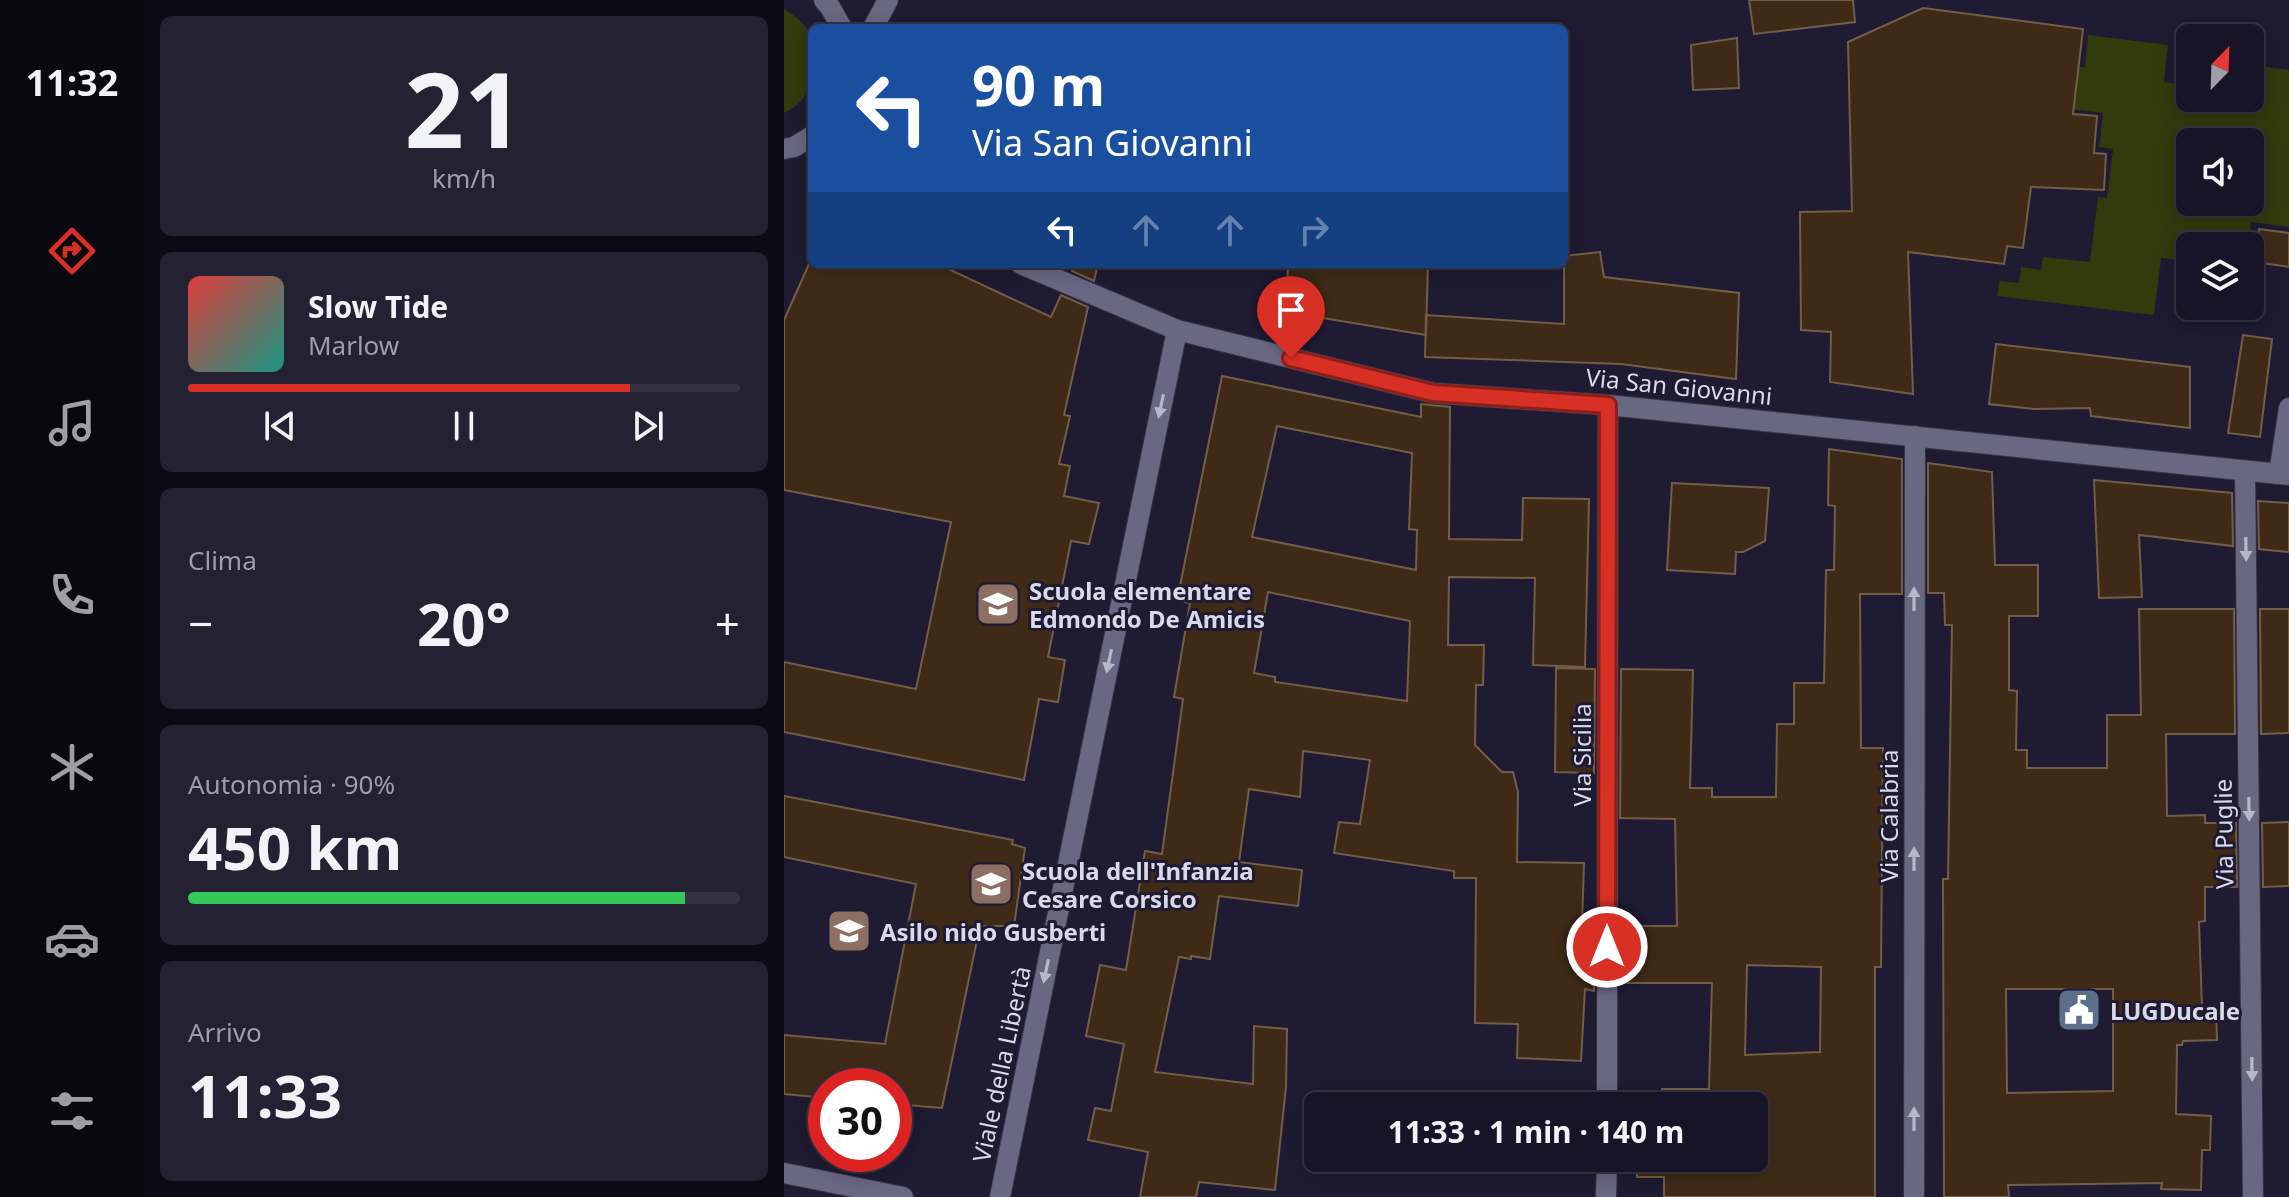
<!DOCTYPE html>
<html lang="it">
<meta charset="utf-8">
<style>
body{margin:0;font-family:"Noto Sans",sans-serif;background:#232132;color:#f1f3f6;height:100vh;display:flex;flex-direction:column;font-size:30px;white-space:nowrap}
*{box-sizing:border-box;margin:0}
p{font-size:26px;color:#9e9ea7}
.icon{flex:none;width:44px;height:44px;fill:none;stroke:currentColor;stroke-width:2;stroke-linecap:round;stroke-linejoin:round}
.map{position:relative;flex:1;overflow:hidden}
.sheet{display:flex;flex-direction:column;gap:16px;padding:16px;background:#0c0b15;width:640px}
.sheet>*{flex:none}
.hud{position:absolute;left:24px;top:24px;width:760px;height:244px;border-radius:12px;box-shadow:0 4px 20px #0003,0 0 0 2px #353343;background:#1a4fa0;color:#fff;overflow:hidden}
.needle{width:52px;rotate:23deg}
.tools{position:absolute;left:1392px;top:24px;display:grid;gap:16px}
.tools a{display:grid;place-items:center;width:88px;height:88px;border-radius:12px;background:#161426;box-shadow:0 4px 20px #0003,0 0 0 2px #353343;font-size:40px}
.speed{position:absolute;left:24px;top:1068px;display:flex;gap:16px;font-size:40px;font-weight:700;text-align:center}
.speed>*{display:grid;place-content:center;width:104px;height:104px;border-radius:50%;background:#161426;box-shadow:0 4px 20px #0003,0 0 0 2px #353343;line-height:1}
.speed .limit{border:12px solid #d22;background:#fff;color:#111}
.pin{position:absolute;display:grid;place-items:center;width:68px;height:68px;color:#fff;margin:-82px -34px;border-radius:50% 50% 50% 0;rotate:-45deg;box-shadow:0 0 8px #0007}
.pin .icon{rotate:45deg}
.me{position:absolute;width:88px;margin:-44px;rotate:0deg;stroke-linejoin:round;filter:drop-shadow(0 0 6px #0008)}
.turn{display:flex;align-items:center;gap:28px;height:168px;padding:0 32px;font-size:36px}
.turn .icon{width:104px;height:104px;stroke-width:2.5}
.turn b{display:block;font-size:56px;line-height:68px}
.lanes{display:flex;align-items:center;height:76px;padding:0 32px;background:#0003;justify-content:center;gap:40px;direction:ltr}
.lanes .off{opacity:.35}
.big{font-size:60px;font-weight:700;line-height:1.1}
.sheet .widget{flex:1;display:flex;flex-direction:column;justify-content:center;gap:12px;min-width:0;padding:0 28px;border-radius:12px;background:#232132}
.sheet .dial{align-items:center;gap:0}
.dial b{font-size:104px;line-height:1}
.song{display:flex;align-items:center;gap:24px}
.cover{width:96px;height:96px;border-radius:12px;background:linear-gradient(135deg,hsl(0 70% 55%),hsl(170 70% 35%))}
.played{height:8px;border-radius:4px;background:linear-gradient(90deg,#d93025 80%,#353343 80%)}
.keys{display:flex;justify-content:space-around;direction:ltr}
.heat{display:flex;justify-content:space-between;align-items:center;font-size:44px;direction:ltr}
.charge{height:12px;border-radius:6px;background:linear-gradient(90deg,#34c759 90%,#353343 0)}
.trip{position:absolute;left:520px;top:1092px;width:464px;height:80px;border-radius:12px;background:#161426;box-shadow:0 4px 20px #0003,0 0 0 2px #353343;font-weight:700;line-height:80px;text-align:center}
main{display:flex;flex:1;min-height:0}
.tab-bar{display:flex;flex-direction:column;width:144px;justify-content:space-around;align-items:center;background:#09080f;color:#9e9ea7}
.tab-bar .icon{width:56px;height:56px}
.tab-bar .selected{color:#d93025}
.tab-bar b{font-size:36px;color:#f1f3f6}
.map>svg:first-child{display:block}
</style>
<main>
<nav class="tab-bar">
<b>11:32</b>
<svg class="icon selected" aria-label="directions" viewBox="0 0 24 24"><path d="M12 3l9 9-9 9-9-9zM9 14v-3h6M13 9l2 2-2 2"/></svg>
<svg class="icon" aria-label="music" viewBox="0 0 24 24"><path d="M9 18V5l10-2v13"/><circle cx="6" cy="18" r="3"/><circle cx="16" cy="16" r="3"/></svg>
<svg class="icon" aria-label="phone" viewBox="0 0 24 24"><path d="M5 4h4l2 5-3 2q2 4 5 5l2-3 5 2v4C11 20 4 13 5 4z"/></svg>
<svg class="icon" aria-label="climate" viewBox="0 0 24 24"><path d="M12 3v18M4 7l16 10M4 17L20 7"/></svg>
<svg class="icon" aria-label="car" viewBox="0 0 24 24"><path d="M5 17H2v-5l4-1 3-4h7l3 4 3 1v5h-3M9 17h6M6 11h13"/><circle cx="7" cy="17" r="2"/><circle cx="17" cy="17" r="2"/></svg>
<svg class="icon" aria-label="filters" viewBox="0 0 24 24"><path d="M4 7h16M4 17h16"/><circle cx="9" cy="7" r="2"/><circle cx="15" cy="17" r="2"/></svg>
</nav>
<section class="sheet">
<div class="widget dial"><b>21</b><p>km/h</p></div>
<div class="widget">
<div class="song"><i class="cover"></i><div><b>Slow Tide</b><p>Marlow</p></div></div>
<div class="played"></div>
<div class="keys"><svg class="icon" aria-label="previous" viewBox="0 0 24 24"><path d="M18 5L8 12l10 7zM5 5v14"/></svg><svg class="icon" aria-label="pause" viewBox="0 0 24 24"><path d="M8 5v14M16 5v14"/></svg><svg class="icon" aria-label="next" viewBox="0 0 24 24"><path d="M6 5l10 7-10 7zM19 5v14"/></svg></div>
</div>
<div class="widget"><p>Clima</p>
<div class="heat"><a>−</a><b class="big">20°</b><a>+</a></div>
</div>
<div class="widget"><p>Autonomia · 90%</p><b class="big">450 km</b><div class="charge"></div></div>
<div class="widget"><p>Arrivo</p><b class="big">11:33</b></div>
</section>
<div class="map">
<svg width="1505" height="1197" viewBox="0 0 1505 1197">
<rect width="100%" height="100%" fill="#1e1b32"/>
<path fill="#333a0c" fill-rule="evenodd" d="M 0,9 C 10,15 22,24 27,36 C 29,41 28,49 28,55 C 28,82 27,100 0,113 Z
M 1304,35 L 1384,45 L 1380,82 L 1402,85 L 1401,99 L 1436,103 L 1437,98 L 1466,98 L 1466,65 L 1505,70 L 1505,227 L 1467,222 L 1465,246 L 1406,246 L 1406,261 L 1377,258 L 1370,315 L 1213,296 L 1215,281 L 1235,283 L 1237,267 L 1257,270 L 1259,257 L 1306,262 L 1314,197 L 1323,198 L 1329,149 L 1315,147 L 1319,113 L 1284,109 L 1289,67 L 1301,67 ZM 1406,142 L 1466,142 L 1466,202 L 1406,202 Z"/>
<path fill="#3f2a17" stroke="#745d48" stroke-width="2" fill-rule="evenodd" d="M 965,0 L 1069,0 L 1071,22 L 970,34 Z
M 1139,8 L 1299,29 L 1289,114 L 1313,116 L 1310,153 L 1322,154 L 1320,190 L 1247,187 L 1239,248 L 1223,246 L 1220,264 L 1124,252 L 1129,394 L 1046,382 L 1047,332 L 1017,330 L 1016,212 L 1068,211 L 1064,42 Z
M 953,38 L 955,88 L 909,90 L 907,45 Z
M 1475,229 L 1505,233 L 1505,267 L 1470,262 Z
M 816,252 L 820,277 L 955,293 L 952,379 L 837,364 L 641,357 L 642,315 L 780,324 L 780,256 Z
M 25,264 L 154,264 L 267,317 L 277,295 L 304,307 L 280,415 L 286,416 L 275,464 L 286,466 L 280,496 L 315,503 L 305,544 L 287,541 L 264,657 L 281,660 L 274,702 L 255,699 L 240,780 L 0,732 L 0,662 L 132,689 L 167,522 L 0,490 L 0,320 Z
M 291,264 L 314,264 L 310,281 L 288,271 Z
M 504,264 L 644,264 L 642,335 L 502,312 Z
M 1459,335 L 1488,339 L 1476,437 L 1444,433 Z
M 1212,344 L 1406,367 L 1406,428 L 1307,416 L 1306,408 L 1250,409 L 1205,404 Z
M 438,376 L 637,417 L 637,404 L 666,407 L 665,539 L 738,540 L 739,498 L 805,499 L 801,667 L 749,665 L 751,578 L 665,577 L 664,645 L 700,645 L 699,685 L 692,685 L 691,745 L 718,772 L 729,772 L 734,792 L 733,862 L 800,863 L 798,926 L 810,926 L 810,991 L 801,989 L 797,1061 L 733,1058 L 734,1024 L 691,1023 L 692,878 L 670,878 L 670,871 L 550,853 L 555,822 L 576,824 L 586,760 L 519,751 L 516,797 L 465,789 L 455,862 L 518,870 L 514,906 L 435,896 L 426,959 L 407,956 L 407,959 L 395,957 L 371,1072 L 469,1084 L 470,1026 L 503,1029 L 502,1087 L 491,1190 L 415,1182 L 412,1197 L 356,1197 L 364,1152 L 304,1140 L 311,1108 L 327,1111 L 340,1044 L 302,1036 L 316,965 L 342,970 L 361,851 L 378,854 L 399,699 L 390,697 L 406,603 L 393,601 ZM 493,426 L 628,453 L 625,529 L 633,530 L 632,570 L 468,537 ZM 484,592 L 626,621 L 623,701 L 491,682 L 491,677 L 470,673 Z
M 1045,449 L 1118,459 L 1118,594 L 1076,594 L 1077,748 L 1099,748 L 1097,967 L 1091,967 L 1091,1197 L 880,1197 L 880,1177 L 853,1177 L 853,1158 L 970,1158 L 970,1106 L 853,1106 L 853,1100 L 878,1100 L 878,1089 L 925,1089 L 928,983 L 836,983 L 836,926 L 893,926 L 891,819 L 836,818 L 837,669 L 909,670 L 906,788 L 928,788 L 928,797 L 992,797 L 993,724 L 1010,724 L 1010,683 L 1040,683 L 1042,570 L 1050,570 L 1051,506 L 1044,505 ZM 963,965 L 1037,967 L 1036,1052 L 961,1055 Z
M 1144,463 L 1208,472 L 1211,565 L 1254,565 L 1254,616 L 1225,616 L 1225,690 L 1233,691 L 1232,750 L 1243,750 L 1243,768 L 1323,768 L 1323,715 L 1357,715 L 1355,609 L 1450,609 L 1451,734 L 1382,734 L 1383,816 L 1421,815 L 1421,823 L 1452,823 L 1453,887 L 1421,887 L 1421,921 L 1415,922 L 1418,1008 L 1432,1007 L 1433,1040 L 1399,1041 L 1398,1045 L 1393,1045 L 1392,1114 L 1427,1116 L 1426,1150 L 1418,1150 L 1417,1190 L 1377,1189 L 1378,1183 L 1224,1185 L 1225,1197 L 1160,1197 L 1159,879 L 1164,879 L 1168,625 L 1161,625 L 1160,593 L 1144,593 ZM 1222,989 L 1329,989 L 1329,1091 L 1223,1093 Z
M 1310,480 L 1448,493 L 1449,546 L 1355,535 L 1358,597 L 1315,598 Z
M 888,483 L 985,488 L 981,541 L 959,552 L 952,552 L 951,574 L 883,570 Z
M 1474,501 L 1505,503 L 1505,552 L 1475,549 Z
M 1476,609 L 1505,609 L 1505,733 L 1477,734 Z
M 772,668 L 811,669 L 810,773 L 771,772 Z
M 0,796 L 229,840 L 228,844 L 241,848 L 230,926 L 196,926 L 158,1108 L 110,1104 L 110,1086 L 42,1086 L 42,1098 L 0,1094 L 0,1035 L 101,1044 L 132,884 L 0,857 Z
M 1505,822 L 1505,886 L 1479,887 L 1478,823 Z"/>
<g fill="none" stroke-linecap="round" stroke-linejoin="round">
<g stroke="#363447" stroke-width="22">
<path id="street" d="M 1461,471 L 1469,1197
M 1495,474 L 1505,408
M 823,1106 L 824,405
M 0,1173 L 119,1197
M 216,1197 L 393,330
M 822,1197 L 823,1158
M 1130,1197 L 1131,436"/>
</g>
<g stroke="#363447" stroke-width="22">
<path id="secondary" d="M 40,0 L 46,7 L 58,28
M 89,28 L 104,0
M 0,149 L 10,147 L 28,136
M 237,264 L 393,330 L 649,393 L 824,405 L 1505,475"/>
</g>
<use href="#street" stroke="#6a6783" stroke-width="20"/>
<use href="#secondary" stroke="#6a6783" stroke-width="20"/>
</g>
<defs><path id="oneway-solid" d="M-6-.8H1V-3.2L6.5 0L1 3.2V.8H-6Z" transform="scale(2)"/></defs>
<g fill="#b8b7ca">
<use href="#oneway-solid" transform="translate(377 406) rotate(102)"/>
<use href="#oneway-solid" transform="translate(1462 549) rotate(89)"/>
<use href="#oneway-solid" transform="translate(1130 599) rotate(-90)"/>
<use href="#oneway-solid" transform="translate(325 661) rotate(102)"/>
<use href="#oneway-solid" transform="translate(1465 809) rotate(89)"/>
<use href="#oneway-solid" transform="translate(1130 859) rotate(-90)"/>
<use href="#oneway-solid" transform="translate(262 971) rotate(102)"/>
<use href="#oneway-solid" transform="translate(1468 1069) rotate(89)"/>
<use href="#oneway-solid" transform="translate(1130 1119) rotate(-90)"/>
</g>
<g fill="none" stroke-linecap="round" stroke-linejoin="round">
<g stroke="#8d1f18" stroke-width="20">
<path id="route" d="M 507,358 L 649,393 L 824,405 L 823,947"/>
</g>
<use href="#route" stroke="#d93025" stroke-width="14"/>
</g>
<defs>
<g id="school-square" transform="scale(2.3)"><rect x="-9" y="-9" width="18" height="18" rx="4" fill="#8d6e63" stroke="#1e1b32"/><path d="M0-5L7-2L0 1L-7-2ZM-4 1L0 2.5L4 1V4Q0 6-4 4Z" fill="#fff"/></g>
<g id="civic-square" transform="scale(2.3)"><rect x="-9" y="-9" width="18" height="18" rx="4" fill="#5c6f8a" stroke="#1e1b32"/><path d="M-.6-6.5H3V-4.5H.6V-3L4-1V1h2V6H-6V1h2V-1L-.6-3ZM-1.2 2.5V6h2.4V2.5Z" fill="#fff"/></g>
</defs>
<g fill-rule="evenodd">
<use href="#school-square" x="214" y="604"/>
<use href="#school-square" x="207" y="884"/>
<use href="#school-square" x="65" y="931"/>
<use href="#civic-square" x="1295" y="1010"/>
</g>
<g text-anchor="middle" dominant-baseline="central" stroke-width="6" stroke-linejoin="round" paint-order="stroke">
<g font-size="24" fill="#dad9e9" stroke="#1e1b32">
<text transform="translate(895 386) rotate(6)">Via San Giovanni</text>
<text transform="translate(797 755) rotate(-90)">Via Sicilia</text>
<text transform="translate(1104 816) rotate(-90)">Via Calabria</text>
<text transform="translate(1439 834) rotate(-91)">Via Puglie</text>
<text transform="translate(217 1064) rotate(-78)">Viale della Libertà</text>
</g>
<g font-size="24" font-weight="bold" fill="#dad9e9" stroke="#1e1b32" text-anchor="start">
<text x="245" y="590">Scuola elementare<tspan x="245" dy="28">Edmondo De Amicis</tspan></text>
<text x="238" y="870">Scuola dell'Infanzia<tspan x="238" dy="28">Cesare Corsico</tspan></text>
<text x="96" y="931">Asilo nido Gusberti</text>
<text x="1326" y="1010">LUGDucale</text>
</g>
</g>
</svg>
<div class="tools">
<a><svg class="needle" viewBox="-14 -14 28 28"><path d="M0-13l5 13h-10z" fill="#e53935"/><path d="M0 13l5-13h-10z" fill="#9e9ea7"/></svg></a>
<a><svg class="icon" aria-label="sound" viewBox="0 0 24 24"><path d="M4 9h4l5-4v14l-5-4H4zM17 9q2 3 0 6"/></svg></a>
<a><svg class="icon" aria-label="layers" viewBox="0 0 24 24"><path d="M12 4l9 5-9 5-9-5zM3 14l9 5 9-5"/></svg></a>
</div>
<div class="speed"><div class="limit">30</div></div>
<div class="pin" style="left:507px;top:358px;background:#d93025"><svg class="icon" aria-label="arrive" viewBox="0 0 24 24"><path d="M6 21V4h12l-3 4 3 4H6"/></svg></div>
<svg class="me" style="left:823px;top:947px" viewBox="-20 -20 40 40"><circle r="17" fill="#d93025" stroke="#fff" stroke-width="3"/><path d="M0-11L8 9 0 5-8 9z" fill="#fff"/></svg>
<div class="trip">11:33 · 1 min · 140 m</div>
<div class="hud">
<div class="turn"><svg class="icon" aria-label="left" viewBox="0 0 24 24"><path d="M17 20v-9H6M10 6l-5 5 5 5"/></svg><div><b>90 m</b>Via San Giovanni</div></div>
<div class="lanes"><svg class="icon" aria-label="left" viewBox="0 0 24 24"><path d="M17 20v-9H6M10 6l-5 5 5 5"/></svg><svg class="icon off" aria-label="ahead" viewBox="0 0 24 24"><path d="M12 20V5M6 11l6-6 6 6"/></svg><svg class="icon off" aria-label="ahead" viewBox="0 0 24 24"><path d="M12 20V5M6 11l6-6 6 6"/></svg><svg class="icon off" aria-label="right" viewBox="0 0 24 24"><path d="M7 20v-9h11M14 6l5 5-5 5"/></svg></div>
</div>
</div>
</main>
